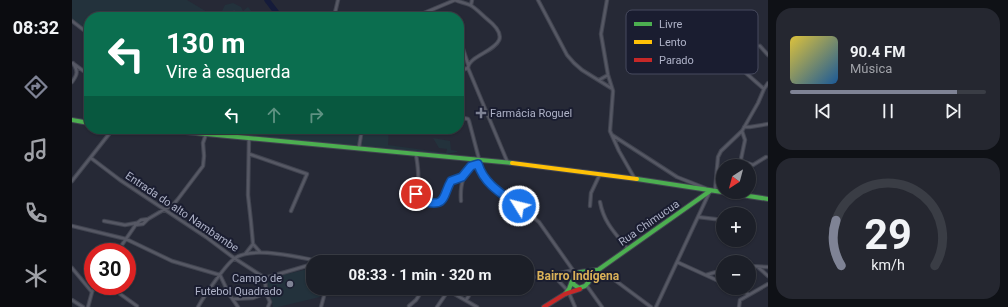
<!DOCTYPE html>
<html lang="pt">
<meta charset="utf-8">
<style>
body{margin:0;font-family:Roboto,sans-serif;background:#252730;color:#f1f3f6;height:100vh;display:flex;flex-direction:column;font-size:15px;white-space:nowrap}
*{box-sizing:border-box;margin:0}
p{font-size:13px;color:#a0a2a8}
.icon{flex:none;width:22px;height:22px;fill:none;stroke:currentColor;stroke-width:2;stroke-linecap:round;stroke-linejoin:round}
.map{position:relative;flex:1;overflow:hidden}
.panel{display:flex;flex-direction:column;gap:8px;padding:8px;background:#0f1116;width:240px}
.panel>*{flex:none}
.hud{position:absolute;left:12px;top:12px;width:380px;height:122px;border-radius:16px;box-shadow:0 1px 3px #0004,0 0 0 1px #3a3d45;background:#0b6e4f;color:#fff;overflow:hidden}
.needle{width:26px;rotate:216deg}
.fabs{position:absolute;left:644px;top:159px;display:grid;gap:8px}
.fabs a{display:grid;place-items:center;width:40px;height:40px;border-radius:50%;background:#1c1f28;box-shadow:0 1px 3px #0004,0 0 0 1px #3a3d45;font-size:20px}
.speed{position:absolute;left:12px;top:243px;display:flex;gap:8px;font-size:20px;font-weight:700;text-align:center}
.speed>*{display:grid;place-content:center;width:52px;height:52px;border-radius:50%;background:#1c1f28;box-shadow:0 1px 3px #0004,0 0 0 1px #3a3d45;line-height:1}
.speed .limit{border:6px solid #d22;background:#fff;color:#111}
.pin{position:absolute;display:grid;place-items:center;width:34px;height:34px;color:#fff;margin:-17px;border:2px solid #fff;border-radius:50%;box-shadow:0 1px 4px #0007}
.me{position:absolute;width:44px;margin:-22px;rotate:306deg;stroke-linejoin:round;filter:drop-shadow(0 0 3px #0008)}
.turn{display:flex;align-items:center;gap:14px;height:84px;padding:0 16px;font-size:18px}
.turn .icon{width:52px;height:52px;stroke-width:2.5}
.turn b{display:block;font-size:28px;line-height:34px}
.lanes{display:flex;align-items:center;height:38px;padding:0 16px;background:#0003;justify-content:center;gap:20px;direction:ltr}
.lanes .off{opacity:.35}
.panel .widget{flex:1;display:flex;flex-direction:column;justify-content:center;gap:6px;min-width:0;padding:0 14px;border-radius:16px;background:#252730}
.panel .dial{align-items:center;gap:0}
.dial svg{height:104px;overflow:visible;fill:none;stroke:#3a3d45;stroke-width:7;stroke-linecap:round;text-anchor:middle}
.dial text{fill:#f1f3f6;stroke:none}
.song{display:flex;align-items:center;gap:12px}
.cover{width:48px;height:48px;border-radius:6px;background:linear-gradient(135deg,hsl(50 70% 55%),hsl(210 70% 35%))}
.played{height:4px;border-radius:2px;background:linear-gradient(90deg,#7f8395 85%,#3a3d45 85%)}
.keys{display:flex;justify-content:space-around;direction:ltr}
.trip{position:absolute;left:234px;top:255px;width:228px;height:40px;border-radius:16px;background:#1c1f28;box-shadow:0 1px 3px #0004,0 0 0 1px #3a3d45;font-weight:700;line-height:40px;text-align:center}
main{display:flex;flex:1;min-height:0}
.dock{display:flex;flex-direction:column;width:72px;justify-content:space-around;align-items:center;background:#0b0c10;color:#a0a2a8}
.dock .icon{width:28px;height:28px}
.dock .active{color:#7f8395}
.dock b{font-size:18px;color:#f1f3f6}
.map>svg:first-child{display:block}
</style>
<main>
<nav class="dock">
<b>08:32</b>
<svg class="icon active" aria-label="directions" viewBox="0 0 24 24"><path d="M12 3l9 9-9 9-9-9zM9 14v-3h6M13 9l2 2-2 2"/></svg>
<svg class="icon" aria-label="music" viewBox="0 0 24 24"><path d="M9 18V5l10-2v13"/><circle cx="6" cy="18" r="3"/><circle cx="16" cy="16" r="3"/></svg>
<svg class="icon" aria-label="phone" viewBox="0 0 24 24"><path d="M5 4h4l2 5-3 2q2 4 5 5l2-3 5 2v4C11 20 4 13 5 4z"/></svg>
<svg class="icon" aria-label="climate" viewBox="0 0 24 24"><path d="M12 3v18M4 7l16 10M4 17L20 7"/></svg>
</nav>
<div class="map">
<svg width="696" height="307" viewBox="0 0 696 307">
<rect width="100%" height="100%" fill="#262936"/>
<path fill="#23323c" d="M 0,0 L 115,0 L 140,15 L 139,17 L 17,17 L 17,34 L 0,21 Z
M 161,3 L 169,7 L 171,11 L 176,7 L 184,17 L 150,17 L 149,13 L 153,5 Z
M 174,129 L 317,129 L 316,145 L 374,153 L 375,149 L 367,148 L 361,138 L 378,141 L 379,150 L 385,151 L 385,152 L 374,154 L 172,135 Z
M 240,268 L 241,288 L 245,288 L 248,297 L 206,307 L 201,307 L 194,279 Z"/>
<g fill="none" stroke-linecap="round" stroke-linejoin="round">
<path stroke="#151b3a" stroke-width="5.5" d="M 195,0 L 208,17"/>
<g stroke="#414450" stroke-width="4.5">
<path id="street" d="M 383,0 C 388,2 393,3 398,5 C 404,8 410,15 415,19 C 452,48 397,51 396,68 L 435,161
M 466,0 L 495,55 L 502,63 L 510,70 L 539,88
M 535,0 L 529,34 L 536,75 L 541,91 L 538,131 L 547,151 L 563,179
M 399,5 L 400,0
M 161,17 L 162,13
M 262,17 L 266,0
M 307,17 L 352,13 L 383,0
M 0,21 L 17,34
M 653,21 C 650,24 647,27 646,31 C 644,51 678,76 692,89
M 387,43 L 391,49 L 396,64
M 688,46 L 696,55
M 2,64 L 17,75
M 387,71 L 396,68
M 527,80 L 536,75
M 0,82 C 6,74 6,71 1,63
M 387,117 L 396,119 L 397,121 L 407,159
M 672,127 L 678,127 L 696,124
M 156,129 L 163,133 L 164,136
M 670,131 L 673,140 L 669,159 L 670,161 L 681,165 L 694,157
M 540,135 L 605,177 L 633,188
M 287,147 L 290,129
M 177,154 L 235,174 L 219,211
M 344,154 C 345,162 347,171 346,179 C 346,184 342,192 345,197 C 348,205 367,205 372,198 C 375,193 374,185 379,181 C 381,179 387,178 391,177
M 19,158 L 48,180 L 134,237 L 162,258 L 193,278
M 402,159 L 406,164 L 409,174 L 416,182 L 467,222 L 503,273
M 0,181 L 41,129
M 643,191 L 646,157 L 649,151 L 670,131 L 686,103 L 692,89 L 696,83
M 389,201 C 388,186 390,171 406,164
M 528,202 C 532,223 543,233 556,249
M 518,206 L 519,193 L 528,174
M 626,217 L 651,220
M 32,221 L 53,225 L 64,223
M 63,225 L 71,224 L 76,219
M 0,226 L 54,239 L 100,261 L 148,275 L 157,294 L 166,307
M 181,244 L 188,252
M 45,252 L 65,223 L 69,220 L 76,219 L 93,209 L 100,206 L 106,199 L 131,166 L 132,156 L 131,143 L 134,134
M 174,253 L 181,244 L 179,222 L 176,195 L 177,138
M 605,262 L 651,283
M 677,266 L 696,267
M 686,267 L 696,276
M 0,268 L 20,292
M 524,272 L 538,276 L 544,281 L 579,307
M 634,275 L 651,270
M 455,277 L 471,277 L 481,275
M 37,286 L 65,306
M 515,286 L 530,307
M 372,288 L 405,307
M 662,288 L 676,294
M 496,291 L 481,275 L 501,270
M 497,293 L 503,307
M 161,299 L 181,298 L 194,293
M 0,300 L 11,307
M 394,300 L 402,288
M 337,306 L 344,300 L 350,291 L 361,288
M 16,307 L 20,292 L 23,286
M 126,307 C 132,296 154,264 163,258 C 183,245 230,259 254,262
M 196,307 L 198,302 L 194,293 L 193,278 L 241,264
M 249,307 L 252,296 L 250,288
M 365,307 L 376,291
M 584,307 L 638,191
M 667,307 L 668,300 L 696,284"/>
</g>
<g stroke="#414450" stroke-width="6">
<path id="fast" d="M 0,120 L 17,123
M 82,129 L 440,163
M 565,179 L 696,199
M 511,272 C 515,277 519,281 513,286 L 507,288 L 501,284 L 502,275 L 508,272 L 525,270
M 516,283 L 520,276 L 526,270 L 638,191
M 493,294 L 497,289 L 500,281"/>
</g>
<g stroke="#414450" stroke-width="6">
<path id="slow" d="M 440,163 L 565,179"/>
</g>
<g stroke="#414450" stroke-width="6">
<path id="jam" d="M 472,307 L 493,294 L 508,289"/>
</g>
<use href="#street" stroke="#565864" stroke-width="2.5"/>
<use href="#fast" stroke="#4caf50" stroke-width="4"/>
<use href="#slow" stroke="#ffc107" stroke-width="4"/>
<use href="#jam" stroke="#c62828" stroke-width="4"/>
</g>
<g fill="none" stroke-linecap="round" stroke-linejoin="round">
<g stroke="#114b97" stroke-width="10">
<path id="route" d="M 344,194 C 345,200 349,201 354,202 C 375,207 371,194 379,181 L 390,177 L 399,166 L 406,164 C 412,184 430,194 447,206"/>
</g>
<use href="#route" stroke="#1a73e8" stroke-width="7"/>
</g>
<g fill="#7f8395" stroke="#1a1d30" stroke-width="1.5">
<path d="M407 107h4v4h4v4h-4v4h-4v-4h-4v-4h4z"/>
<circle cx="218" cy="284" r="4"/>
</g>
<g text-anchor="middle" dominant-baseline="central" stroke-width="4" stroke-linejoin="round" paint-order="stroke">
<g font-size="11" fill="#afb3c8" stroke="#1a1d30" text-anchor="start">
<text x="418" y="113">Farmácia Roguel</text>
<text x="210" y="278" text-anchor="end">Campo de<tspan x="210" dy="13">Futebol Quadrado</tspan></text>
</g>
<g font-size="11" fill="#afb3c8" stroke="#1a1d30">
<text transform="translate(110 212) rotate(34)">Entrada do alto Nambambe</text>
<text transform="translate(577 223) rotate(-35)">Rua Chimucua</text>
</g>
<g font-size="12" font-weight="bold" fill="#dab158" stroke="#1a1d30">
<text x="506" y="276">Bairro Indígena</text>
</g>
</g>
<rect x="554" y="10" width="132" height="64" rx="6" fill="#1a1d30" stroke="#474a5e" stroke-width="1"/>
<rect x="562" y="22" width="18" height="4" fill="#4caf50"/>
<rect x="562" y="40" width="18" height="4" fill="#ffc107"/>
<rect x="562" y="58" width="18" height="4" fill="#c62828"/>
<g font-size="11" fill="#afb3c8">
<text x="587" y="28">Livre</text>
<text x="587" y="46">Lento</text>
<text x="587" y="64">Parado</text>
</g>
</svg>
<div class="fabs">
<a><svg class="needle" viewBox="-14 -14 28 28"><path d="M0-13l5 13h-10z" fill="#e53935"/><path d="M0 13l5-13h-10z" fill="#a0a2a8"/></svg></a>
<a>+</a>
<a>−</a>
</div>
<div class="speed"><div class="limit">30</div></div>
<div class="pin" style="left:344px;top:194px;background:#d93025"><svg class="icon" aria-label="arrive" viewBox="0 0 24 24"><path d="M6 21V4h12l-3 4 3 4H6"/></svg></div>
<svg class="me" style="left:447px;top:206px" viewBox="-20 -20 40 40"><circle r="17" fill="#1a73e8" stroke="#fff" stroke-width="3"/><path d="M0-11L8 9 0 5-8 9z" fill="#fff"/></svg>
<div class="trip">08:33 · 1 min · 320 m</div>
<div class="hud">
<div class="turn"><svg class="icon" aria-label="left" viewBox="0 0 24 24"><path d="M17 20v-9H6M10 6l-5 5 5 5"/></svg><div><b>130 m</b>Vire à esquerda</div></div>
<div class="lanes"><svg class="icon" aria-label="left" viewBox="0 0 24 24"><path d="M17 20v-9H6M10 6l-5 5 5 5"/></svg><svg class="icon off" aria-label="ahead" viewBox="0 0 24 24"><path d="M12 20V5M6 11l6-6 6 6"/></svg><svg class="icon off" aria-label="right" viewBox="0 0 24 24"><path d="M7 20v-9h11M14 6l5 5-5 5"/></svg></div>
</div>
</div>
<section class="panel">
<div class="widget">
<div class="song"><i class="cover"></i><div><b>90.4 FM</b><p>Música</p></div></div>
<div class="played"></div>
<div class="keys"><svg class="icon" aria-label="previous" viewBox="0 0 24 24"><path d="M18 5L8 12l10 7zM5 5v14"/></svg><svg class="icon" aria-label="pause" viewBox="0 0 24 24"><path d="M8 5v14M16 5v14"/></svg><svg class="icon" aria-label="next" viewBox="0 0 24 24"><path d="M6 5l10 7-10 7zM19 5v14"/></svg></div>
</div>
<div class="widget dial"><svg viewBox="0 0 100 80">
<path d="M14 69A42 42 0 1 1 86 69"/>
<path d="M14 69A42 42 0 0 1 10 34" stroke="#7f8395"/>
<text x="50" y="56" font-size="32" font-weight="700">29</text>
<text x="50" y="72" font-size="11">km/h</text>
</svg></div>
</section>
</main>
